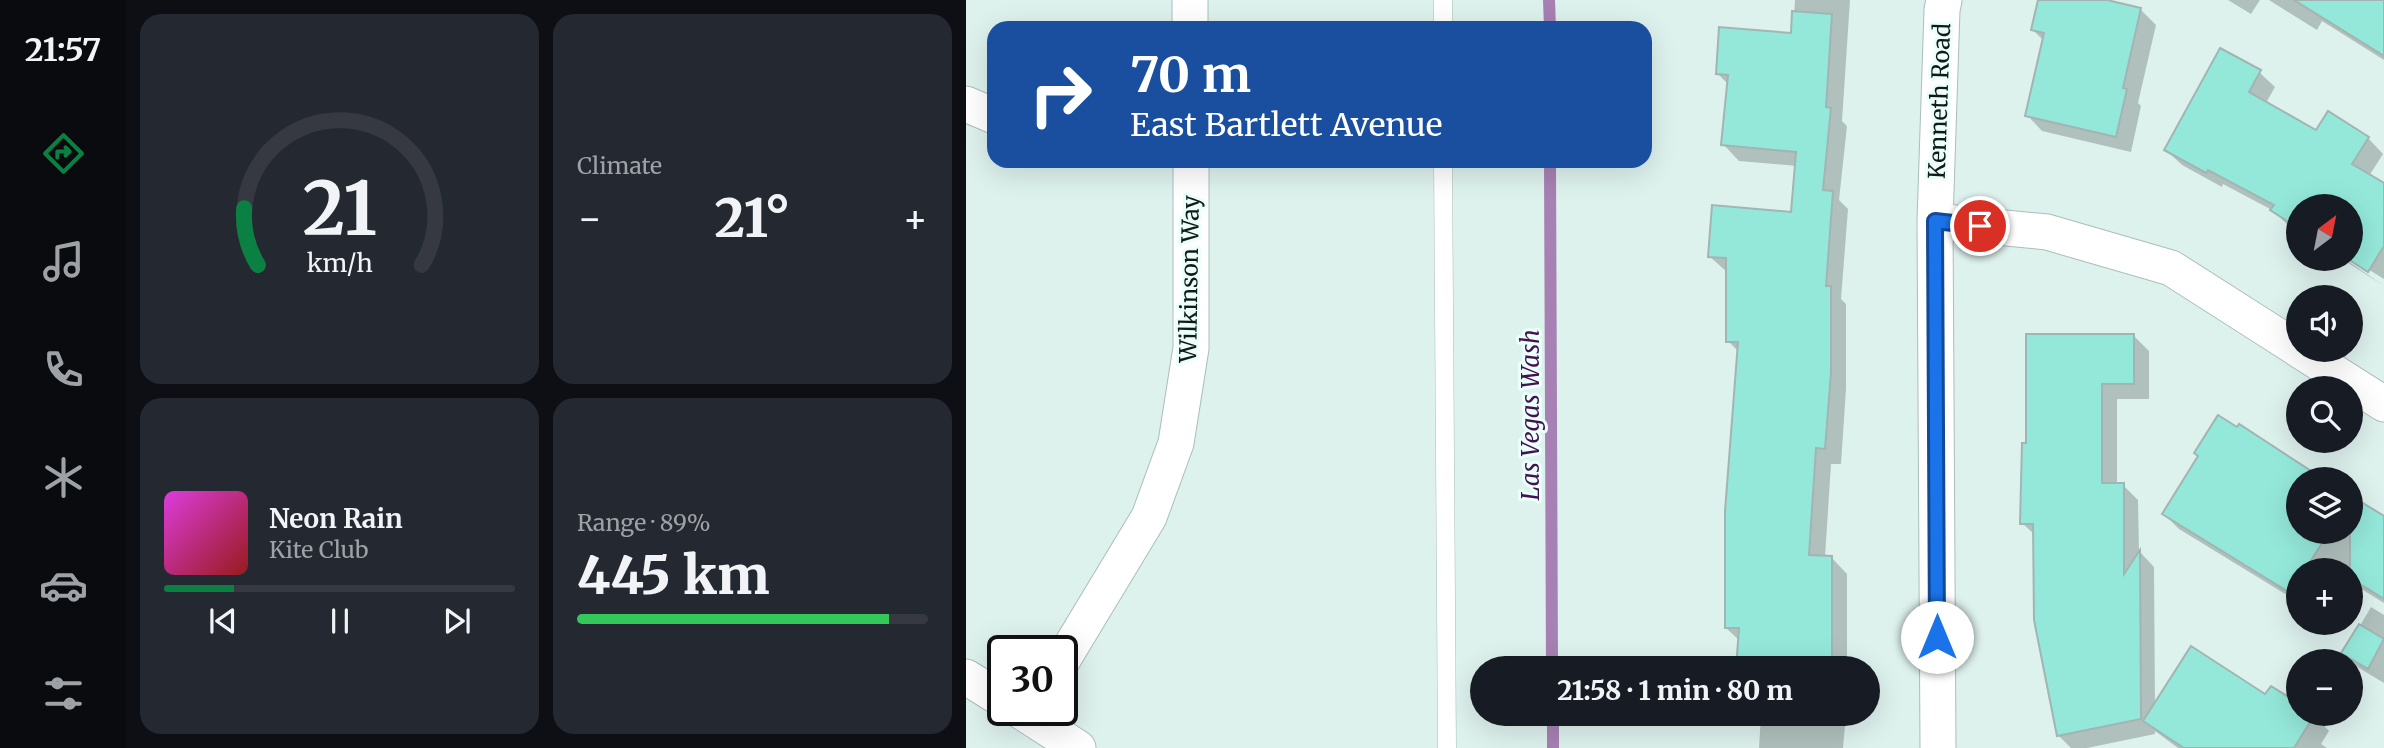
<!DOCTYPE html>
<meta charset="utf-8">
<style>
body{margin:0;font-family:Merriweather,serif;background:#242831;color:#f1f3f6;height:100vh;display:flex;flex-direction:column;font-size:26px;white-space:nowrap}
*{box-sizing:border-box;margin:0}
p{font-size:23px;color:#9ea1a6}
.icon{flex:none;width:38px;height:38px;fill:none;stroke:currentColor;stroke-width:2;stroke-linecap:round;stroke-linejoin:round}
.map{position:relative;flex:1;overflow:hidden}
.panel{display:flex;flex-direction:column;gap:14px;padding:14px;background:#0d0f14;width:840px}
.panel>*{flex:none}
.guide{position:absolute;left:21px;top:21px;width:665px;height:147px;border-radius:21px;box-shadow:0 7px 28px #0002;background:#1a4fa0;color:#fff;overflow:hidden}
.needle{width:46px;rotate:32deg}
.buttons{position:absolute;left:1320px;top:194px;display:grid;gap:14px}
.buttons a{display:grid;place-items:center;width:77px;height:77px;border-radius:50%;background:#171b24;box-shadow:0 7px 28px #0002;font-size:35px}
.speed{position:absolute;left:21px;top:635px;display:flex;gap:14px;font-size:35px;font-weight:700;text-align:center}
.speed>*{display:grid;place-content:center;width:91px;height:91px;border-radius:50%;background:#171b24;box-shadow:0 7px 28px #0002;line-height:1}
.speed .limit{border:4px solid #111;border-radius:10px;background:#fff;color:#111}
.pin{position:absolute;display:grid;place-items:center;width:60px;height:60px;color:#fff;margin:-30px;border:4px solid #fff;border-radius:50%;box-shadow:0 2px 7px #0007}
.me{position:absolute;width:77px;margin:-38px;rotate:0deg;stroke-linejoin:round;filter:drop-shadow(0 0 5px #0008)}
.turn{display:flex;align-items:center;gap:24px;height:147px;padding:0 28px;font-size:32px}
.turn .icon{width:91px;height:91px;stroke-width:2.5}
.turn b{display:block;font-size:49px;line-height:60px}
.big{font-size:52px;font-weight:800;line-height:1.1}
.panel .widget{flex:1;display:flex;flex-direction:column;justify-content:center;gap:10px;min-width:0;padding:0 24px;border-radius:21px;background:#242831}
.panel .dial{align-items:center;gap:0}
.dial svg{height:182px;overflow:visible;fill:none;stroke:#363941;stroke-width:7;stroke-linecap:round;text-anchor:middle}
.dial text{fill:#f1f3f6;stroke:none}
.song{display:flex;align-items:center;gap:21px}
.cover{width:84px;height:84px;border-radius:10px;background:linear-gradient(135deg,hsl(300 70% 55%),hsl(0 70% 35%))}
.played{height:7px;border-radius:4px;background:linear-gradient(90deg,#0b8043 20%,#363941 20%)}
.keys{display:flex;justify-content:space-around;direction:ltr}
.heat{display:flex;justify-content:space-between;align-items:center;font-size:38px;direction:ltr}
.charge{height:10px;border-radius:5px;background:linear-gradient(90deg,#34c759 89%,#363941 0)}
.panel .tiles{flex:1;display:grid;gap:14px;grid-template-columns:repeat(2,1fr)}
.trip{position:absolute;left:504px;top:656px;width:410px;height:70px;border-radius:35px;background:#171b24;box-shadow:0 7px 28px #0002;font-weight:800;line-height:70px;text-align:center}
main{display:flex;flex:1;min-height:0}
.tab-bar{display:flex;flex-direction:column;width:126px;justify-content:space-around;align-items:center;background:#090b0e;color:#9ea1a6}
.tab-bar .icon{width:49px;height:49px}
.tab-bar .active{color:#0b8043}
.tab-bar b{font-size:32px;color:#f1f3f6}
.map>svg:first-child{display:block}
</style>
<main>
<nav class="tab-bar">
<b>21:57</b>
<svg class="icon active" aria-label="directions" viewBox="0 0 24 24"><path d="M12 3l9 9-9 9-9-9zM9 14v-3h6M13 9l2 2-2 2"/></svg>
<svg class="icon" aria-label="music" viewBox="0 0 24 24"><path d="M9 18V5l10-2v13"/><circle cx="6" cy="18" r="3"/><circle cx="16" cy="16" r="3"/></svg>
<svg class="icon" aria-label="phone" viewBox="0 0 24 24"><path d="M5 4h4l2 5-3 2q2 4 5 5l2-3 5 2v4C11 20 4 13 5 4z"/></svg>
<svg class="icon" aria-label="climate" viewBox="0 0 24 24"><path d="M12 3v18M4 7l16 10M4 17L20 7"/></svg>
<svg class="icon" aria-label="car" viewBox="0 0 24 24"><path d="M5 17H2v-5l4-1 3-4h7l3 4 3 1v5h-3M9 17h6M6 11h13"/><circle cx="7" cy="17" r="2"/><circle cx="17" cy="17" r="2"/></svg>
<svg class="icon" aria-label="filters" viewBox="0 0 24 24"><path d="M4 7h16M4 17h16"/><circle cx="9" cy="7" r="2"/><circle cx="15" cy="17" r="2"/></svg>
</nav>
<section class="panel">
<div class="tiles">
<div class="widget dial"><svg viewBox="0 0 100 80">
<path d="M14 69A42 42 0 1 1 86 69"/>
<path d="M14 69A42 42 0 0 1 8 44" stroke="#0b8043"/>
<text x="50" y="56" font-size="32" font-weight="700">21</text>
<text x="50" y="72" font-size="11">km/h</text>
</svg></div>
<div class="widget"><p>Climate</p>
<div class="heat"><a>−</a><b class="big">21°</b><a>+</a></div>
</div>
<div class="widget">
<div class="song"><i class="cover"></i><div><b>Neon Rain</b><p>Kite Club</p></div></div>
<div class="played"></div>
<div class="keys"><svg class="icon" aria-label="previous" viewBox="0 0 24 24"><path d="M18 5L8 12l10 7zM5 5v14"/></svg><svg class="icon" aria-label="pause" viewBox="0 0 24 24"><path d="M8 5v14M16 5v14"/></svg><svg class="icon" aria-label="next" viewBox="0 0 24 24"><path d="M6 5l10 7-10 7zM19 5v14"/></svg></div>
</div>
<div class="widget"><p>Range · 89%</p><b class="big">445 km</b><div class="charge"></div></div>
</div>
</section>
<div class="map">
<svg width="1418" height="748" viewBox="0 0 1418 748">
<rect width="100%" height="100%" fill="#ddf1ed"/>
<path fill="#0003" d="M 829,0 L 884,0 L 876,121 L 881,126 L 873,200 L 882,209 L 875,299 L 880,304 L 880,389 L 875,464 L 865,464 L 859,557 L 865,557 L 881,574 L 881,664 L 883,668 L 771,668 L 774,641 L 760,628 L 773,352 L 762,341 L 761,272 L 743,256 L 827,214 L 831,166 L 773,161 L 757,144 L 763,85 L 752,74 L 827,34 Z
M 1074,0 L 1133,0 L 1175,10 L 1190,25 L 1172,103 L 1175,106 L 1165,152 L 1076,131 L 1061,115 L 1078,41 L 1067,30 Z
M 1262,0 L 1294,0 L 1285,14 Z
M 1303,0 L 1418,0 L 1418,60 L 1356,21 L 1351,30 Z
M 1293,72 L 1309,87 L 1300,103 L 1351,132 L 1402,138 L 1417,154 L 1403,176 L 1418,186 L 1418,279 L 1384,258 L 1384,206 L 1332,206 L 1322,219 L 1322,223 L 1332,232 L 1322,225 L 1306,210 L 1257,184 L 1256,187 L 1216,165 L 1200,150 Z
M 1376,259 L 1379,259 L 1418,286 Z
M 1168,336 L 1183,351 L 1183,399 L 1151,399 L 1151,484 L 1157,485 L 1172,500 L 1173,551 L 1188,567 L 1189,706 L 1300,697 L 1332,714 L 1348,715 L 1363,731 L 1355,744 L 1361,748 L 1212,748 L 1189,731 L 1189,734 L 1121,748 L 1105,748 L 1092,735 L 1069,535 L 1056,523 L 1062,445 Z
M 1332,480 L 1332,532 L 1384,532 L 1418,519 L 1418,603 L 1384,582 L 1384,570 L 1332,570 L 1332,602 L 1213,529 L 1198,514 Z
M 1405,607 L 1418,615 L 1418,683 L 1393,668 L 1378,653 Z
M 795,714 L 880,714 L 877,748 L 793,748 Z"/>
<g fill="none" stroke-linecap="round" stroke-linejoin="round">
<path stroke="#a781b3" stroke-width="12" d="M 583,0 L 584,28
M 584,161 L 586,668
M 587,714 L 587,748"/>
</g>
<path fill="#94e8da" stroke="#a2b5b2" stroke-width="2" d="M 1072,0 L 1141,0 L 1175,8 L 1157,88 L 1161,89 L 1150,137 L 1059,116 L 1078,33 L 1065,30 Z
M 1328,0 L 1418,0 L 1418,56 Z
M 826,11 L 866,14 L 860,107 L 865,108 L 857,190 L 867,191 L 860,286 L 865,286 L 865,372 L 859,449 L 850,448 L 843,555 L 866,556 L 866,668 L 770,668 L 773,628 L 759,628 L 759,511 L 772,342 L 760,342 L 760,258 L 742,257 L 746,205 L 825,212 L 830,152 L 755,145 L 762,75 L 750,74 L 753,27 L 825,33 Z
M 1254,48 L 1295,70 L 1283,92 L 1350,130 L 1362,111 L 1403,137 L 1386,164 L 1418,183 L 1418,246 L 1402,272 L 1382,259 L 1384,259 L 1384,206 L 1332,206 L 1332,228 L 1304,210 L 1308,205 L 1242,170 L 1240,173 L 1198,150 Z
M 1060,334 L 1168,334 L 1168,384 L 1136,384 L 1136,483 L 1158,483 L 1158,574 L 1174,550 L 1175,719 L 1091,736 L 1068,620 L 1067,524 L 1054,524 L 1056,443 L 1060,443 Z
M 1252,415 L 1271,427 L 1273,424 L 1359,480 L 1332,480 L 1332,532 L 1363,532 L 1339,570 L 1332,570 L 1332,582 L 1324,593 L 1196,514 L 1232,456 L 1228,453 Z
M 1384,495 L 1418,516 L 1418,599 L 1384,578 Z
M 1393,624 L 1418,639 L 1402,669 L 1375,653 Z
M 1225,646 L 1299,694 L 1305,686 L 1332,703 L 1332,714 L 1349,714 L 1328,748 L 1218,748 L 1177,721 Z"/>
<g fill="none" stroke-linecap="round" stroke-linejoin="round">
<g stroke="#aabeba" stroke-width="19">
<path id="service" d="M 477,0 L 477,28
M 477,161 L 481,748"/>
</g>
<g stroke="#aabeba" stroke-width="37">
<path id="minor" d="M 224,0 L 224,28
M 0,104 L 28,116
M 969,221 L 1081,232 L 1205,268 L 1332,349
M 1333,350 L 1418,404
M 96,661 L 183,517 L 210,443 L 225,348 L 225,161
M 0,677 L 37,700
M 53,710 L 112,748
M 972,748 L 969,221 L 976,10 L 978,0"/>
</g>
<use href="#service" stroke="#fff" stroke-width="18"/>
<use href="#minor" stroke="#fff" stroke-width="35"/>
</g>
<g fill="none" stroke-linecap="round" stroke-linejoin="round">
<g stroke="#114b97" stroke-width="18">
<path id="route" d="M 971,637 L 969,221 L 1014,226"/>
</g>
<use href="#route" stroke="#1a73e8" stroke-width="12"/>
</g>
<g text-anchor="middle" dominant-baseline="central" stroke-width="6" stroke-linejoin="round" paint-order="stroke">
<g font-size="23" fill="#121918" stroke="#eafefa">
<text transform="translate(973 101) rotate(-88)">Kenneth Road</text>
<text transform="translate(223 279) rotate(-89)">Wilkinson Way</text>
</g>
<g font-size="24" font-style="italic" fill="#421150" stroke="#eafefa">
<text transform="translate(564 415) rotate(-90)">Las Vegas Wash</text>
</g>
</g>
</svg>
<div class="buttons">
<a><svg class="needle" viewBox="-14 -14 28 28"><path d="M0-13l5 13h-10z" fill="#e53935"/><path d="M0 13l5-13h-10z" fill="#9ea1a6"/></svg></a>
<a><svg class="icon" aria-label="sound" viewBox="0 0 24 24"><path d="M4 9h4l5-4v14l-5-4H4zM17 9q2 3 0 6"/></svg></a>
<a><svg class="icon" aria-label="search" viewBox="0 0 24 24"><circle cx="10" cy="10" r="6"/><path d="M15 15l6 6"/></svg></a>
<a><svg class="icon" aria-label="layers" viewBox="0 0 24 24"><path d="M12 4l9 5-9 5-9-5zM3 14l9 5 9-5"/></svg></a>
<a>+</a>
<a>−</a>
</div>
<div class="speed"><div class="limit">30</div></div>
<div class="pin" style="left:1014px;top:226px;background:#d93025"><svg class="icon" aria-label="arrive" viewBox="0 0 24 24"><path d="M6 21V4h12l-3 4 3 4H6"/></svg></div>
<svg class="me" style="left:971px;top:637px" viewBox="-20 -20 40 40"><circle r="19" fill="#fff"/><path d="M0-13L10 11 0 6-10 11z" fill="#1a73e8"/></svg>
<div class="trip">21:58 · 1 min · 80 m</div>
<div class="guide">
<div class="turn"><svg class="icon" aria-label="right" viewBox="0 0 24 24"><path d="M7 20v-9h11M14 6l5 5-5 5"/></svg><div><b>70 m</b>East Bartlett Avenue</div></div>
</div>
</div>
</main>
